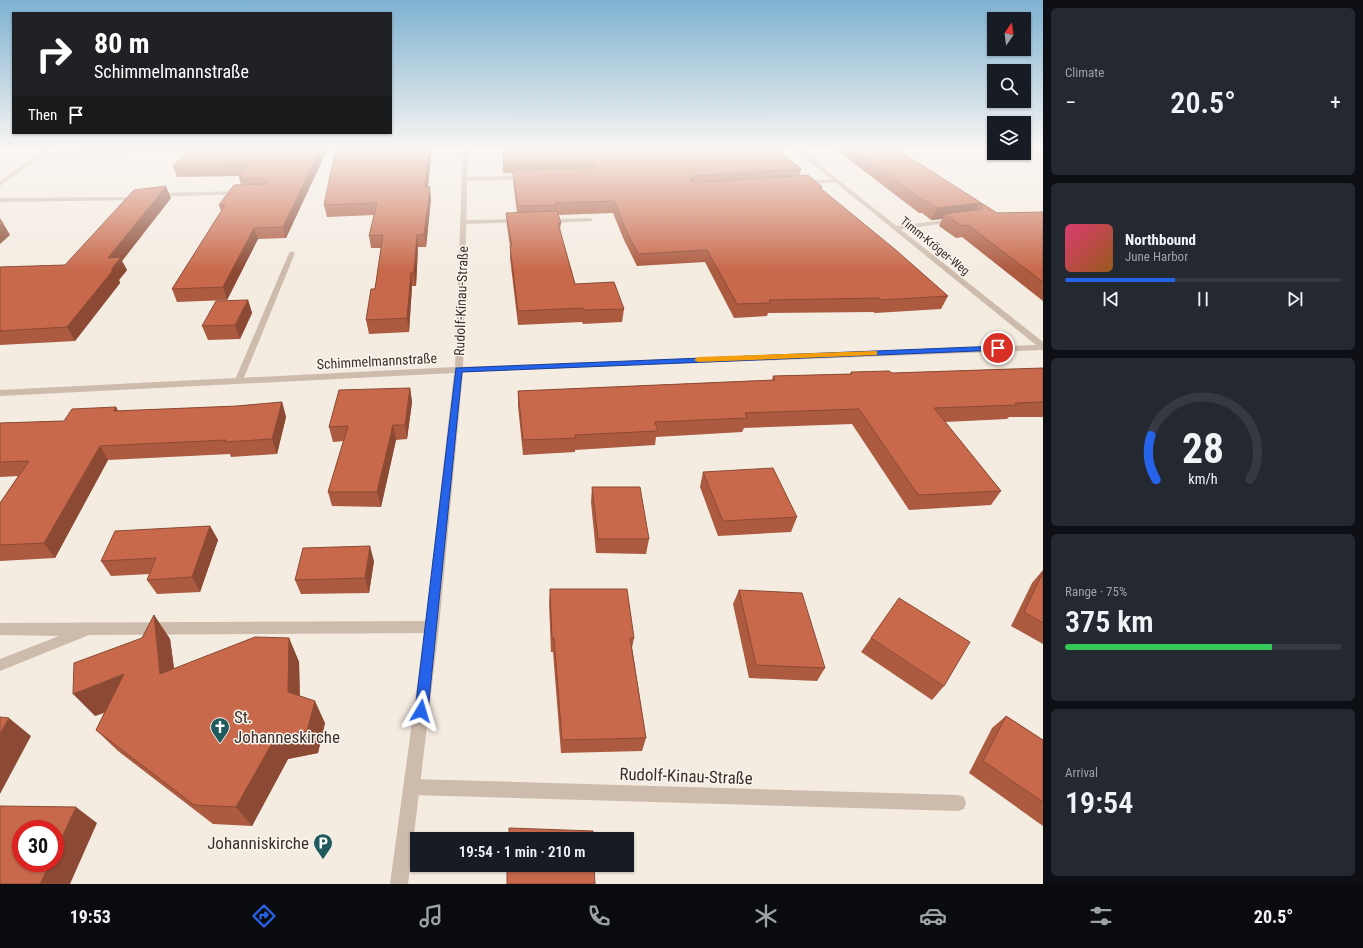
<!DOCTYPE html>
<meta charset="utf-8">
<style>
body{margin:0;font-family:"Roboto Condensed",sans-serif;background:#242831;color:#f1f3f6;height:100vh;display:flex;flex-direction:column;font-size:15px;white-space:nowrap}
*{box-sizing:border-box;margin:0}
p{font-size:13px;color:#9ea1a6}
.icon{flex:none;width:22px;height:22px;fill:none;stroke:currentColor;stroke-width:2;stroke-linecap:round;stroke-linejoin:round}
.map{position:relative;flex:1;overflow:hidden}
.panel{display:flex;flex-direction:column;gap:8px;padding:8px;background:#0d0f14;width:320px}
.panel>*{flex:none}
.hud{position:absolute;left:12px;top:12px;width:380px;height:122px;border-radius:0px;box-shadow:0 1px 3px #0004;background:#202124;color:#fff;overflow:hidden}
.needle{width:26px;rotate:14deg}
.fabs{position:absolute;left:987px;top:12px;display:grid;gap:8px}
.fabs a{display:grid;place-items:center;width:44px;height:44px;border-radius:0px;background:#171b24;box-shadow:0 1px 3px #0004;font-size:20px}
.speed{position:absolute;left:12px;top:820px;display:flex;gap:8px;font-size:20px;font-weight:700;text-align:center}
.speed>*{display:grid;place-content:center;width:52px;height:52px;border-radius:50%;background:#171b24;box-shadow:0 1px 3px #0004;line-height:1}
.speed .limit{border:6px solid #d22;background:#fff;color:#111}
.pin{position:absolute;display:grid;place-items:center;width:34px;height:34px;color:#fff;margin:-17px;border:2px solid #fff;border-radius:50%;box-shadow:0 1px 4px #0007}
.me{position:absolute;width:44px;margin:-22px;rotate:7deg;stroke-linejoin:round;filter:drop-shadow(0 0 3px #0008)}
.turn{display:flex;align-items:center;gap:14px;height:84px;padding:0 16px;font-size:18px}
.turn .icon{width:52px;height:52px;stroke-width:2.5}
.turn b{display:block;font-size:28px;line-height:34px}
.then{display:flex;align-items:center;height:38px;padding:0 16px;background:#0003;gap:8px;font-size:15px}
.big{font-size:30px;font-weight:600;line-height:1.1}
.panel .widget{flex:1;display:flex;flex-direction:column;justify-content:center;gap:6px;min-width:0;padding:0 14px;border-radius:6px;background:#242831}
.panel .dial{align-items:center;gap:0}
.dial svg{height:104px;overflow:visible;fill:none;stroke:#363941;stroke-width:7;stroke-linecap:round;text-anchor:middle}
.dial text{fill:#f1f3f6;stroke:none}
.song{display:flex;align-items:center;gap:12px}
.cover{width:48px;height:48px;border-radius:6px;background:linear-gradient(135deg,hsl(340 70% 55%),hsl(30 70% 35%))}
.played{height:4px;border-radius:2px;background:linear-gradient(90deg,#2563eb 40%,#363941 40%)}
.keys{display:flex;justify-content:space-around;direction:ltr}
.heat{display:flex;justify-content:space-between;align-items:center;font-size:22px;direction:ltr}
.charge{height:6px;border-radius:3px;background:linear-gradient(90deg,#34c759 75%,#363941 0)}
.trip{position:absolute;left:410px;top:832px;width:224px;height:40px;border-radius:0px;background:#171b24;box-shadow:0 1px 3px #0004;font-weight:600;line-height:40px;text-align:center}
.dock{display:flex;height:64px;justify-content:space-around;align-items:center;background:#090b0e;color:#9ea1a6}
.dock .icon{width:28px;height:28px}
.dock .selected{color:#2563eb}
.dock b{font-size:18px;color:#f1f3f6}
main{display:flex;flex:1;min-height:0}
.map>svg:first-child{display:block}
</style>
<main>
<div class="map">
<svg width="1043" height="884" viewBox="0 0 1043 884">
<rect width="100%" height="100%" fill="#f4ebe1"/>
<path fill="#b8c4a0" d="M 1024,148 L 1043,148 L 1043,161 L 1024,152 Z"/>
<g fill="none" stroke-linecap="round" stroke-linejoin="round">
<path fill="#cdbbac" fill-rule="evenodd" d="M 196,150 L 199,152 L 198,153 L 41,156 L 38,154 L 41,152 Z
M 526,176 L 529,178 L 528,179 L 464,181 L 461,179 L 464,177 Z
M 836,179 L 838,180 L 838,182 L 802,185 L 799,183 L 802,181 Z
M 242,191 L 245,193 L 244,194 L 156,197 L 153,195 L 156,193 Z
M 142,197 L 143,198 L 140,200 L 0,202 L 0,198 Z
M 590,218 L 593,220 L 592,221 L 548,223 L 545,221 L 548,219 Z
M 520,219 L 522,220 L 522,222 L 464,224 L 461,222 L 464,220 Z
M 953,219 L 955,220 L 955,222 L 896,230 L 893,228 L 896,226 Z
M 292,251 L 295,253 L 243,380 L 239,383 L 236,382 L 235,380 L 289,253 Z
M 432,621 L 437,623 L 439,627 L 437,631 L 432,633 L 89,635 L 0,671 L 0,659 L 59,636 L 0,635 L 0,623 Z
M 412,779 L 958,795 L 964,797 L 966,803 L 964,809 L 958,811 L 412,795 L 406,793 L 404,787 L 406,781 Z"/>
<path fill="#cdbbac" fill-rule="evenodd" d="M 47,148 L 53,148 L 0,186 L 0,181 Z
M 463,148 L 468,148 L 463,367 L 1036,345 L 793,148 L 798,148 L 1043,342 L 1043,350 L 463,372 L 439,627 L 408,884 L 390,884 L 425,627 L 454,373 L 0,396 L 0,390 L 455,367 Z"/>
</g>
<path fill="#ac5a40" d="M 328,148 L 286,238 L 258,239 L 227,300 L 177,302 L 172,289 L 221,211 L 219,205 L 241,185 L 239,178 L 241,176 L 177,177 L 173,166 Z
M 432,148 L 428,187 L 431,199 L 426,247 L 418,247 L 416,286 L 412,286 L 409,332 L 369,334 L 366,320 L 375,289 L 381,248 L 371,248 L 369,236 L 374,215 L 327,217 L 324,205 Z
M 504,148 L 801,169 L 799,176 L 822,187 L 821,189 L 948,296 L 941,309 L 875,313 L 873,312 L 768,313 L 767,316 L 734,318 L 705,262 L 637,266 L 624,240 L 613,213 L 558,215 L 561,223 L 560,230 L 575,284 L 624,309 L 622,322 L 583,324 L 582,322 L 518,325 L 510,258 L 510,246 L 507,226 L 506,213 L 517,213 L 513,181 L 513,175 L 512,175 L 511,173 L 503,173 L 503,162 Z
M 834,148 L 895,148 L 997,213 L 1043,212 L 1043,301 L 962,237 L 956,238 L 939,226 L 942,219 L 931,220 L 922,213 L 919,213 Z
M 171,198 L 122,261 L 127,270 L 119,280 L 120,283 L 75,341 L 0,345 L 0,267 L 65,265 Z
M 248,300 L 252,313 L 240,339 L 208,340 L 202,326 Z
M 1043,368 L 1043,417 L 1009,417 L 1007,419 L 945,422 L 1001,491 L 991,505 L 909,510 L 852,424 L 744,428 L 742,432 L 656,437 L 655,445 L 575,450 L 575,452 L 523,455 L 518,406 L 518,391 L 772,380 L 773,376 L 850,374 L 851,372 L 892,373 Z
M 410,388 L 412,402 L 407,439 L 396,440 L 381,507 L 332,506 L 328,492 L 344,441 L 333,442 L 329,427 Z
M 282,402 L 286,417 L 277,454 L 231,457 L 230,454 L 108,460 L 55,558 L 0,561 L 0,503 L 18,476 L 0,477 L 0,423 L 64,421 L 116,407 L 118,411 L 237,406 Z
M 703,472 L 797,517 L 791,532 L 718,536 L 700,487 Z
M 592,487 L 649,539 L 646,554 L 596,553 L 591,502 Z
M 210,526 L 218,540 L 200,592 L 157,594 L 147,580 L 150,574 L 111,576 L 101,561 Z
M 374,561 L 369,593 L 301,594 L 295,580 Z
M 1043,570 L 1043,644 L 1011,626 L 1032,583 Z
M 550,589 L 634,638 L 632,648 L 646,738 L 642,751 L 561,753 L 553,652 L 551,652 L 549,603 Z
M 739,590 L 825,668 L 817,681 L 749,678 L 733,604 Z
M 154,615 L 170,639 L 174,669 L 289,638 L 299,662 L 300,696 L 325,723 L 318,753 L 288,759 L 252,826 L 213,824 L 118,751 L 96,730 L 104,713 L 95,716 L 142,638 Z
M 871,638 L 944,686 L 932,700 L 861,652 Z
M 1006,716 L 1043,740 L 1043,826 L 969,773 L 992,728 Z"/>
<path fill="#8c4a34" d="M 321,148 L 328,148 L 286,238 L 283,227 Z
M 429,148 L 432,148 L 426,199 L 425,187 Z
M 694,176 L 692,188 L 688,190 L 690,178 Z
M 166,186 L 171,198 L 122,261 L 127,270 L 119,280 L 120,283 L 75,341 L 67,327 L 108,258 Z
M 430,187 L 431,199 L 426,247 L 424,234 Z
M 979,203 L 974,215 L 945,214 L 942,219 L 931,220 L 937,208 Z
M 3,223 L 10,235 L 0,244 L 0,225 Z
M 254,228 L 258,239 L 227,300 L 223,287 Z
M 417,235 L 418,247 L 416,286 L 414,272 Z
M 411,273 L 412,286 L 409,332 L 407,318 Z
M 248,300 L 252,313 L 240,339 L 235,325 Z
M 410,388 L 412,402 L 407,439 L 405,425 Z
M 282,402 L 286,417 L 277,454 L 272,439 Z
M 116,407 L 124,422 L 114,411 Z
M 393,425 L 396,440 L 381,507 L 377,492 Z
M 100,446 L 108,460 L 55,558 L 44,543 Z
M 210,526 L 218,540 L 200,592 L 192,577 Z
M 370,546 L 374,561 L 369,593 L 365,578 Z
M 154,615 L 170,639 L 178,697 L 160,674 Z
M 289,638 L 299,662 L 300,715 L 288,692 Z
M 124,674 L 143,697 L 95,716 L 73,694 Z
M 315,701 L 325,723 L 318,753 L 288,759 L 252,826 L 236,807 L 275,738 Z
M 9,718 L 31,736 L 0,794 L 0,734 Z
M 76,807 L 97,823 L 70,884 L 40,884 L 50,863 L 55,863 L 55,852 Z"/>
<path fill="#c8694b" stroke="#8c4a34" d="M 191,148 L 321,148 L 283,227 L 254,228 L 223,287 L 172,289 L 225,205 L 219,205 L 234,185 L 266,184 L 269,181 L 264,178 L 239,178 L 249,165 L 173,166 Z
M 336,148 L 429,148 L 425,187 L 430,187 L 424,234 L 417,235 L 414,272 L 411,273 L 407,318 L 366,320 L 371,289 L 375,289 L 383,235 L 369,236 L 377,203 L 324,205 Z
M 504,148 L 775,148 L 801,169 L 694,176 L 690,178 L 690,181 L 694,183 L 808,175 L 822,187 L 819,187 L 897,251 L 948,296 L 880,300 L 879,298 L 769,300 L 771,303 L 737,304 L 707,250 L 638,254 L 625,228 L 614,201 L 555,203 L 556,205 L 518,206 L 513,170 L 594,168 L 595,167 L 594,164 L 512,164 L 511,162 L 503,162 Z
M 851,148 L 895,148 L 997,213 L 1043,212 L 1043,282 L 968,225 L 962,226 L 945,214 L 982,209 L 982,204 L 979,203 L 937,208 L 927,201 L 924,201 Z
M 166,186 L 108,258 L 121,257 L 111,270 L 114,269 L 67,327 L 0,331 L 0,267 L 65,265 L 134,190 Z
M 557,211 L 561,223 L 558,223 L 575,284 L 614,282 L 624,309 L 584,310 L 583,308 L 518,311 L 510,246 L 512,246 L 506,213 Z
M 0,219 L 3,223 L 0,225 Z
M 248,300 L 235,325 L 202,326 L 216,301 Z
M 1043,368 L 1043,402 L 1015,403 L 1017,405 L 934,408 L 1001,491 L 918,495 L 859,409 L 745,413 L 747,418 L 655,422 L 658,431 L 575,435 L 576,438 L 523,440 L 518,391 L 775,380 L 773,376 L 852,374 L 851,372 L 889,371 L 892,373 Z
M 410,388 L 405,425 L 393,425 L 377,492 L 328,492 L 348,426 L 329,427 L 339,390 Z
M 282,402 L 272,439 L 225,442 L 226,440 L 100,446 L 44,543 L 0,545 L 0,503 L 29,461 L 0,462 L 0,423 L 64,421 L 72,409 L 116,407 L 114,411 L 237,406 Z
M 773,468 L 797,517 L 723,521 L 703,472 Z
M 592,487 L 640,487 L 649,539 L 598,539 Z
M 210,526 L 192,577 L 147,580 L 156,558 L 101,561 L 115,531 Z
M 370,546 L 365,578 L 295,580 L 303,548 Z
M 1043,572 L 1043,623 L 1024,612 Z
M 550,589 L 627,589 L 634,638 L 630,638 L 646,738 L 562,740 L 554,638 L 552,638 Z
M 739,590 L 802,593 L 825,668 L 756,665 Z
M 899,598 L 970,642 L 944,686 L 871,638 Z
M 154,615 L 160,674 L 255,637 L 289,638 L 288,692 L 315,701 L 307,731 L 275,738 L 236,807 L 194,805 L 96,730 L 124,674 L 73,694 L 74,663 L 142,638 Z
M 1006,716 L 1043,740 L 1043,802 L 983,761 Z
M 0,717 L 9,718 L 0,734 Z
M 0,806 L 76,807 L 55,852 L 55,829 L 21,829 L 21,863 L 50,863 L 40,884 L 0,884 Z
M 509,828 L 593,831 L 593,839 L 509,839 Z
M 507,865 L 594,865 L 595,884 L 507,884 Z"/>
<linearGradient id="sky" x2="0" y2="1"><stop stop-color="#7eb2d2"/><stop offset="0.55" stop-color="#faf6f2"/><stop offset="1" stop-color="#faf6f2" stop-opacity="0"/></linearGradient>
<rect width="1043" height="271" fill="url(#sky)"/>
<path fill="#2563eb" stroke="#184099" d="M 998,346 L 1001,347 L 1001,350 L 462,372 L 428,711 L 426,716 L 421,718 L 417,716 L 415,711 L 456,368 Z"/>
<path fill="#f59e0b" d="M 875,351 L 877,351 L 877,355 L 698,362 L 694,360 L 698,357 Z"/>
<defs>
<g id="church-pin" transform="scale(1)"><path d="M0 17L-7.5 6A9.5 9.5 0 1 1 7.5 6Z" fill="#1f5a5e" stroke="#fbf5ee"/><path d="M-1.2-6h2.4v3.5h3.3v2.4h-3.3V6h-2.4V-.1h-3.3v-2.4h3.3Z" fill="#fff"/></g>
<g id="parking-pin" transform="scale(1)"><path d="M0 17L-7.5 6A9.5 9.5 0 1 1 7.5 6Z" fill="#1f5a5e" stroke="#fbf5ee"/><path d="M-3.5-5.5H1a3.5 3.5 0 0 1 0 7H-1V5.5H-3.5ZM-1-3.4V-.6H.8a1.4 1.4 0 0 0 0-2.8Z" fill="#fff"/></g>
</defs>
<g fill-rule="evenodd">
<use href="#church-pin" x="220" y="727"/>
<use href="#parking-pin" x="323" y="843"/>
</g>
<g text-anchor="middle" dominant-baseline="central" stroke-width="3" stroke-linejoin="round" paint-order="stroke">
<g font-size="12" fill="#3b302b" stroke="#fbf5ee">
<text transform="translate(935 246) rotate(39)">Timm-Kröger-Weg</text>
</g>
<g font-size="14" fill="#3b302b" stroke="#fbf5ee">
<text transform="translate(461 301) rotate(-88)">Rudolf-Kinau-Straße</text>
<text transform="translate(377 361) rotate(-3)">Schimmelmannstraße</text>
</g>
<g font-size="17" fill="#3b302b" stroke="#fbf5ee" text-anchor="start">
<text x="234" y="717">St.<tspan x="234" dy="20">Johanneskirche</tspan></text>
<text x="309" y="843" text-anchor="end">Johanniskirche</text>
</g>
<g font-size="17" fill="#3b302b" stroke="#fbf5ee">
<text transform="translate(686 776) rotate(2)">Rudolf-Kinau-Straße</text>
</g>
</g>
</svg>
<div class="fabs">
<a><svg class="needle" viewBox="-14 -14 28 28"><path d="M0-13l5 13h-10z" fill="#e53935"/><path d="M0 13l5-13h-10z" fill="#9ea1a6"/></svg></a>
<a><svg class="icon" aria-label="search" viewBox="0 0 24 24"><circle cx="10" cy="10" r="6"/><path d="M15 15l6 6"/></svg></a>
<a><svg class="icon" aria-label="layers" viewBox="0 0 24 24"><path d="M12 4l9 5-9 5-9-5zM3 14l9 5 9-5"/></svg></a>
</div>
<div class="speed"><div class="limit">30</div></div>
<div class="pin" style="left:998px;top:348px;background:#d93025"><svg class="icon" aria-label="arrive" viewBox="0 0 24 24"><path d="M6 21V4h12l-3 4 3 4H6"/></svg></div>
<svg class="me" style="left:421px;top:711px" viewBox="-20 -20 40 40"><path d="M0-17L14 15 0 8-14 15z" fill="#2563eb" stroke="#fff" stroke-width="4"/></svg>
<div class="trip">19:54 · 1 min · 210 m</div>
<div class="hud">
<div class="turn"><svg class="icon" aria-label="right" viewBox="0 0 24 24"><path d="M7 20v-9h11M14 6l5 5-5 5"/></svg><div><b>80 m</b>Schimmelmannstraße</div></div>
<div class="then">Then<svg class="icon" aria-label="arrive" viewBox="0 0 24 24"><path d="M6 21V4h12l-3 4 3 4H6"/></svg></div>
</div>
</div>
<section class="panel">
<div class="widget"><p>Climate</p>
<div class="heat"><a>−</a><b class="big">20.5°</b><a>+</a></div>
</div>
<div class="widget">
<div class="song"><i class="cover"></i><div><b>Northbound</b><p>June Harbor</p></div></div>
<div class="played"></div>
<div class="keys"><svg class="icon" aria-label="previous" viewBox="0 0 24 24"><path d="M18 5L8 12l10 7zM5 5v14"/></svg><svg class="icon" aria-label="pause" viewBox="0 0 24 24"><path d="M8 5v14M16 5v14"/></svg><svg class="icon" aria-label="next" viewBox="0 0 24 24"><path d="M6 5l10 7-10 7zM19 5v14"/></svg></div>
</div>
<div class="widget dial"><svg viewBox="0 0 100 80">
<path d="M14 69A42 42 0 1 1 86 69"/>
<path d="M14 69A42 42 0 0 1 10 35" stroke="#2563eb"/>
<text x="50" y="56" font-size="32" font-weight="700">28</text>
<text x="50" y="72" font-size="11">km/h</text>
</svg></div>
<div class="widget"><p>Range · 75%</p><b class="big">375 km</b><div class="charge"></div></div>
<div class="widget"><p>Arrival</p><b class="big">19:54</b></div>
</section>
</main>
<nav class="dock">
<b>19:53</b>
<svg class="icon selected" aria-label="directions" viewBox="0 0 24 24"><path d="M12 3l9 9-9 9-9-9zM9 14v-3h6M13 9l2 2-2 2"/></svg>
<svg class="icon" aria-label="music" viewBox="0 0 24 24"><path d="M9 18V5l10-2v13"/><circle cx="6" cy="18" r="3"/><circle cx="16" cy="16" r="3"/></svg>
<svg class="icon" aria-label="phone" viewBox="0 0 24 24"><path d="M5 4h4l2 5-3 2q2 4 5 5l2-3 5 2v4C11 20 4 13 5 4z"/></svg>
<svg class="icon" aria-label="climate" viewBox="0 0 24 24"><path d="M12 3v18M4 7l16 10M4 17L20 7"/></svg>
<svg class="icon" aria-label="car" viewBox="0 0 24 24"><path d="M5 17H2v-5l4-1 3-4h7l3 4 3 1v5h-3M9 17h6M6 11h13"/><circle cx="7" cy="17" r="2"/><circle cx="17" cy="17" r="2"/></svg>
<svg class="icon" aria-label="filters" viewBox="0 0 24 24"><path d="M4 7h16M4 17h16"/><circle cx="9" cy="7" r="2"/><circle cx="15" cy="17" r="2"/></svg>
<b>20.5°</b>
</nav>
